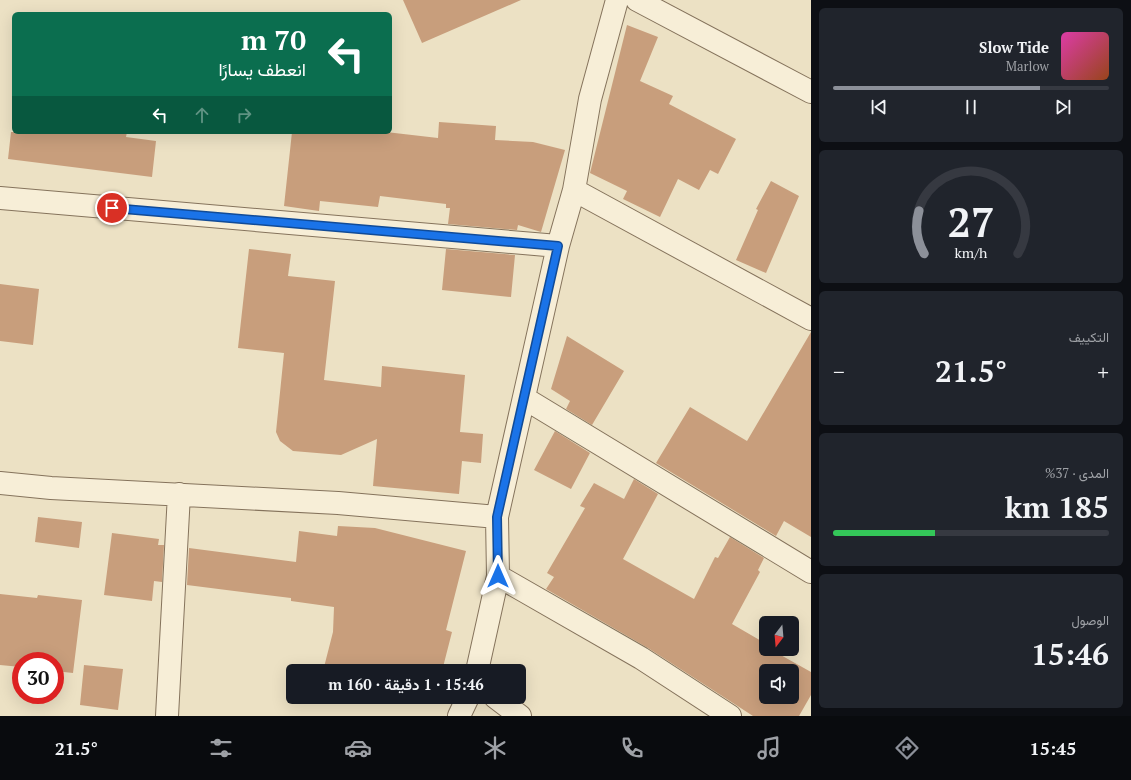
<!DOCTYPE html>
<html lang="ar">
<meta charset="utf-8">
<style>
body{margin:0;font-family:"PT Serif",Vazirmatn,serif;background:#20242c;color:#f1f3f6;direction:rtl;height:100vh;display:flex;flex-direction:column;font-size:15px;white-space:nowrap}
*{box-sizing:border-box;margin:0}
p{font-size:13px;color:#9ea1a6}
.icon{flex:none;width:22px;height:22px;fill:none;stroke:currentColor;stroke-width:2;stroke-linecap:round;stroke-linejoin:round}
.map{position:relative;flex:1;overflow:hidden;direction:ltr}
.sheet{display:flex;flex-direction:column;gap:8px;padding:8px;background:#0d0f14;width:320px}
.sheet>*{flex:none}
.hud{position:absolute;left:12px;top:12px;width:380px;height:122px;border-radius:6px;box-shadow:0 4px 16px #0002;direction:rtl;background:#0b6e4f;color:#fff;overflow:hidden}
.needle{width:26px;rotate:196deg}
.tools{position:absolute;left:759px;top:616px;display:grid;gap:8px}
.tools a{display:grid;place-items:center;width:40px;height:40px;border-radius:6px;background:#171b24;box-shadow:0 4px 16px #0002;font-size:20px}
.speed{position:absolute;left:12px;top:652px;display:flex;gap:8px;font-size:20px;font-weight:700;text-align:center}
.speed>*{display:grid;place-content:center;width:52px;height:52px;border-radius:50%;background:#171b24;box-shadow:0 4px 16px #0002;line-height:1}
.speed .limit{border:6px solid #d22;background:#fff;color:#111}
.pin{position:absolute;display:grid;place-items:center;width:34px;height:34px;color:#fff;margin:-17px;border:2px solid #fff;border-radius:50%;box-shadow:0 1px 4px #0007}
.me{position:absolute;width:44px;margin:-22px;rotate:0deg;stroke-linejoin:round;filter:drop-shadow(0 0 3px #0008)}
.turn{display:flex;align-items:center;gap:14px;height:84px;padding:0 20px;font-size:18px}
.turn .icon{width:52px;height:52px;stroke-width:2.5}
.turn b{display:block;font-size:28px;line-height:34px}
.lanes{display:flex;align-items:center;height:38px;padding:0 20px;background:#0003;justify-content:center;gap:20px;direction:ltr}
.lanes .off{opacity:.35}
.big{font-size:30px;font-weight:600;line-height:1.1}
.sheet .widget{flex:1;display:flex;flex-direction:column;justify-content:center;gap:6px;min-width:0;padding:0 14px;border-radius:6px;background:#20242c}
.sheet .dial{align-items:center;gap:0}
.dial svg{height:104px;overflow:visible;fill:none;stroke:#363941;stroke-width:7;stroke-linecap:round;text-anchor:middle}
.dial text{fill:#f1f3f6;stroke:none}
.song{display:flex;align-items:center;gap:12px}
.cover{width:48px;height:48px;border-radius:6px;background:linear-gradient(135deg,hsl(320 70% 55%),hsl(20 70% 35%))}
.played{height:4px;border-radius:2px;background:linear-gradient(90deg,#8c9099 75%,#363941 75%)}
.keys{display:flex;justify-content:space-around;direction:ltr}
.heat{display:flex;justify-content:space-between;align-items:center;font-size:22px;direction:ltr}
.charge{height:6px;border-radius:3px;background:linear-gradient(90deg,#34c759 37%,#363941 0)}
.trip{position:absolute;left:286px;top:664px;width:240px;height:40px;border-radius:6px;background:#171b24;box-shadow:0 4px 16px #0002;font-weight:600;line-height:40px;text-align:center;direction:rtl}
.tabs{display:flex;height:64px;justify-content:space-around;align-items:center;background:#090b0e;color:#9ea1a6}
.tabs .icon{width:28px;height:28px}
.tabs .active{color:#8c9099}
.tabs b{font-size:18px;color:#f1f3f6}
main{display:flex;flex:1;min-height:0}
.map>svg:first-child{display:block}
</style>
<main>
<section class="sheet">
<div class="widget">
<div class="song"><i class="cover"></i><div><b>Slow Tide</b><p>Marlow</p></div></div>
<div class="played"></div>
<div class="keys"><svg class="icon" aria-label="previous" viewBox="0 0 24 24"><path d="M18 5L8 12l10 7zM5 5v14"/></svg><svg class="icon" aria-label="pause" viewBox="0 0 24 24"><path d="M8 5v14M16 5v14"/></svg><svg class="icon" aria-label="next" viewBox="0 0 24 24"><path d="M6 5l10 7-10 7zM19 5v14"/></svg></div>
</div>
<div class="widget dial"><svg viewBox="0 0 100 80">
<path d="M14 69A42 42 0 1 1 86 69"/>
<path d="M14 69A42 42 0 0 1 10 36" stroke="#8c9099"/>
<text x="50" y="56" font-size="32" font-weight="700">27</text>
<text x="50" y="72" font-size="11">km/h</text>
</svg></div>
<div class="widget"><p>التكييف</p>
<div class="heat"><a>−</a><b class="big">21.5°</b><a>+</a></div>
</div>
<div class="widget"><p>المدى · 37%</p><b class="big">185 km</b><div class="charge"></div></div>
<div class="widget"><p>الوصول</p><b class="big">15:46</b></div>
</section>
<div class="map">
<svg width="811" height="716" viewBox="0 0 811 716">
<rect width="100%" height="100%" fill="#ece1c4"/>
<path fill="#c89e7c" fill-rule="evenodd" d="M 403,0 L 521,0 L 422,43 Z
M 627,25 L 658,37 L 640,81 L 673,96 L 669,104 L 736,139 L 718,174 L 710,170 L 699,190 L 678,179 L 660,217 L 623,199 L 627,191 L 590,173 Z
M 439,122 L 496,126 L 495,140 L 533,142 L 565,150 L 541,232 L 518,225 L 517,230 L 448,224 L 450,208 L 446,208 L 446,204 L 380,196 L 378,207 L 320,201 L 319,211 L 284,206 L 292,132 L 386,132 L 438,138 Z
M 11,132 L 127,132 L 126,137 L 156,141 L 152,177 L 8,159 Z
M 771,181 L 799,196 L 766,273 L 736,260 L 758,210 L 756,209 Z
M 249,249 L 291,254 L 288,276 L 335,281 L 324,380 L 381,387 L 382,366 L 465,375 L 460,432 L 483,434 L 481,463 L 462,461 L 459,494 L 373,486 L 377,439 L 341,455 L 293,451 L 280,441 L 276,432 L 277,422 L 284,353 L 238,348 Z
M 446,249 L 515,255 L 511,297 L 442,290 Z
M 0,284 L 39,289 L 33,345 L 0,341 Z
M 811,332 L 811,537 L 784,521 L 776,536 L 656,463 L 690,407 L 747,441 Z
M 567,336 L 624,371 L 592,425 L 566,409 L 570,401 L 551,389 Z
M 555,431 L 590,453 L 571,489 L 534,470 Z
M 634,479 L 658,494 L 623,559 L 694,599 L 715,557 L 718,558 L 730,537 L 764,558 L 758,570 L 760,572 L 732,624 L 763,642 L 762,644 L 766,647 L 766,649 L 770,649 L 811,672 L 811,695 L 799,716 L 753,716 L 648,648 L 546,589 L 554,577 L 547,573 L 585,508 L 580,506 L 594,483 L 624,499 ZM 766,671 L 792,671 L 792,697 L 766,697 Z
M 38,517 L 82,522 L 79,548 L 35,542 Z
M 338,526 L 375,528 L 466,551 L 446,630 L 452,632 L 442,671 L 323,671 L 333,632 L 334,607 L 291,601 L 291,598 L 187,585 L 189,548 L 296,562 L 299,531 L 337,536 Z
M 112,533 L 159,539 L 158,545 L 164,545 L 162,582 L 154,581 L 152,601 L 104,595 Z
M 0,594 L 37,598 L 38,595 L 82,600 L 73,673 L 55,671 L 55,661 L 21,661 L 21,667 L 0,665 Z
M 84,665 L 123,669 L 118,710 L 80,705 Z"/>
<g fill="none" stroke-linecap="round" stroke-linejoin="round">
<g stroke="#85735c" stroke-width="24">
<path id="street" d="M 637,0 L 811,92
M 574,190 L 811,319
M 0,198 L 558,246
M 524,398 L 811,572
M 0,483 L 51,488 L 338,503 L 497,517
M 498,576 L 641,658 L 730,716
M 477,671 L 498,576 L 497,517 L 558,246 L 574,190 L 590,99 L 617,0
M 495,697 L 520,716
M 167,716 L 179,494
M 459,716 L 468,697"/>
</g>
<use href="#street" stroke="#f7eed7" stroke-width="22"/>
</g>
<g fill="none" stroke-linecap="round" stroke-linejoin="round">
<g stroke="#114b97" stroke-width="10">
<path id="route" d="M 112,208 L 558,246 L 497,517 L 498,576"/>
</g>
<use href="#route" stroke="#1a73e8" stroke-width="7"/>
</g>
</svg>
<div class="tools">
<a><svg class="needle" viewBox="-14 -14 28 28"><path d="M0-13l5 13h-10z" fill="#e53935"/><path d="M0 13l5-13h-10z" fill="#9ea1a6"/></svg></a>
<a><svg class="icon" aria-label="sound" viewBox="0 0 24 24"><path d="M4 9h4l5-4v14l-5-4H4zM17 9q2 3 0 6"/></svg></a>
</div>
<div class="speed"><div class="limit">30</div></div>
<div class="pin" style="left:112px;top:208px;background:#d93025"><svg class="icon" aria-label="arrive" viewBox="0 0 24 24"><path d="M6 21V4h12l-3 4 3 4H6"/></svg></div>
<svg class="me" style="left:498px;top:576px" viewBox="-20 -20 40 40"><path d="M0-17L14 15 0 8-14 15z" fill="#1a73e8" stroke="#fff" stroke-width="4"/></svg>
<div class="trip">15:46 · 1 دقيقة · 160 m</div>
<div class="hud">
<div class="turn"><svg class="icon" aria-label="left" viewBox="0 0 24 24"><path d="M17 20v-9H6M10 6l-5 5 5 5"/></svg><div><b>70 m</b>انعطف يسارًا</div></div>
<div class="lanes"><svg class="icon" aria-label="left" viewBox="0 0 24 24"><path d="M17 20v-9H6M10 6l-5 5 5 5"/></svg><svg class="icon off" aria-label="ahead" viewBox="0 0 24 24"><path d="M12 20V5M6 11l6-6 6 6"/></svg><svg class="icon off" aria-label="right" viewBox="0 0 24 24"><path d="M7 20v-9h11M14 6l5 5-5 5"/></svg></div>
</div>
</div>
</main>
<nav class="tabs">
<b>15:45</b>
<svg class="icon active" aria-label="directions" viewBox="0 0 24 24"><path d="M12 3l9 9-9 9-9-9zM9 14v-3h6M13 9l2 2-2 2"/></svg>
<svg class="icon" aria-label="music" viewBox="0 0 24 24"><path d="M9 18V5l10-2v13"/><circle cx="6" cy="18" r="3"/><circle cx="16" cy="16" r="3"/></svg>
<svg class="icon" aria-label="phone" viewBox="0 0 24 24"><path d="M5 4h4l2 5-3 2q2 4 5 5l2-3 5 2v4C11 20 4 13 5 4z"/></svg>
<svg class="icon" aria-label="climate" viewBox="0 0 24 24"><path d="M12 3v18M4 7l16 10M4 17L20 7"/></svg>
<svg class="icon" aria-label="car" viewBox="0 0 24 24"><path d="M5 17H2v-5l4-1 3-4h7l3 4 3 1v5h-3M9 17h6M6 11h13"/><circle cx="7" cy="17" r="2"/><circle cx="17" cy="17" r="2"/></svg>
<svg class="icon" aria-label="filters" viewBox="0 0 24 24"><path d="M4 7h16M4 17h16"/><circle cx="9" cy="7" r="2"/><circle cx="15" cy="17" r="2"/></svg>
<b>21.5°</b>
</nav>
